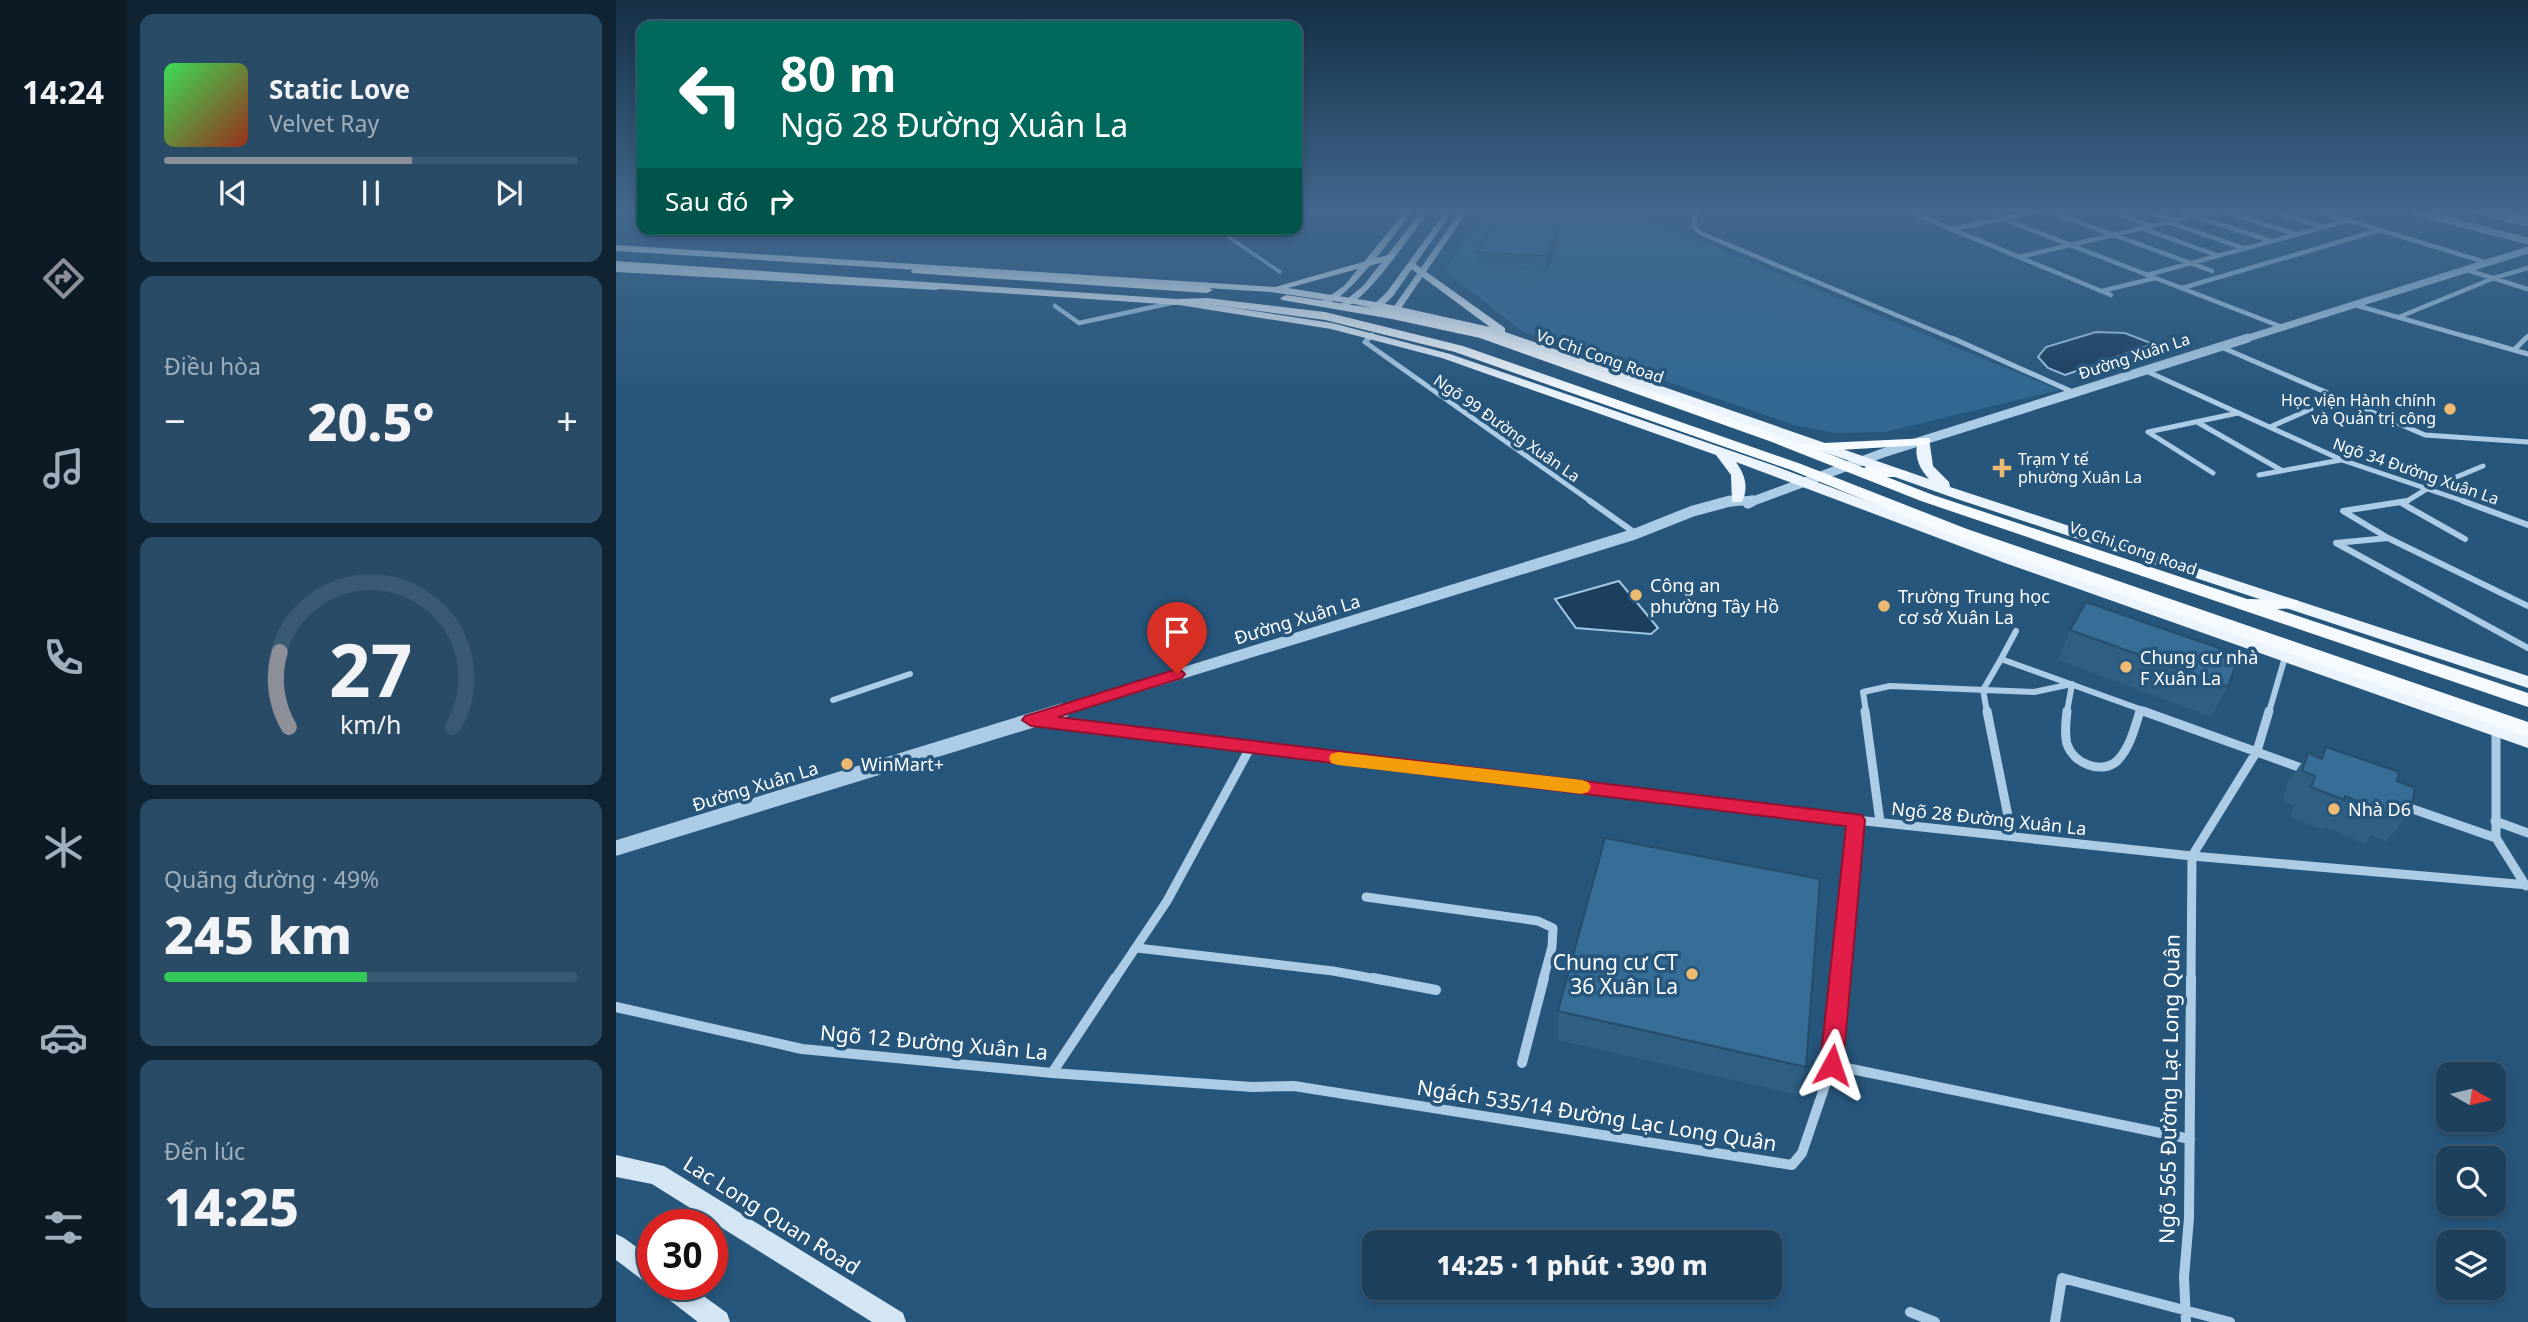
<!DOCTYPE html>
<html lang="vi">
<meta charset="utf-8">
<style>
body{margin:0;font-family:"Noto Sans",sans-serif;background:#2a4b66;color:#f1f3f6;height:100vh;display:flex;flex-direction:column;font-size:26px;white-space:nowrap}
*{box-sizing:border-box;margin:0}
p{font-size:23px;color:#a0afbc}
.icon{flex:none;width:38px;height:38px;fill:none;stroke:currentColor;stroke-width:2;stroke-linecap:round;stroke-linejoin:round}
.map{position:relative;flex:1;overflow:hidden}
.details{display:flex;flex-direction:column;gap:14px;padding:14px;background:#102333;width:490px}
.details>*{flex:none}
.banner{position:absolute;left:21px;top:21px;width:665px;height:214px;border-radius:14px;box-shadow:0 4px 10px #0003,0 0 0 2px #3b5972;background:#00695c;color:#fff;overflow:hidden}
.needle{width:46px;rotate:98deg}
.controls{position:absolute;left:1820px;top:1062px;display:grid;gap:14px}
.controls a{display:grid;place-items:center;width:70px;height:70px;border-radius:14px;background:#1d405d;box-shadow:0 4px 10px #0003,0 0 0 2px #3b5972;font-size:35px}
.speed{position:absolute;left:21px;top:1209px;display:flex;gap:14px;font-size:35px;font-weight:700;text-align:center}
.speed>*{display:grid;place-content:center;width:91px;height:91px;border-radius:50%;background:#1d405d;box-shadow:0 4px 10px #0003,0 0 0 2px #3b5972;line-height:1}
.speed .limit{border:10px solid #d22;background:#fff;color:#111}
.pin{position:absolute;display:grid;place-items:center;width:60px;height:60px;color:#fff;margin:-72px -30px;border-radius:50% 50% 50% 0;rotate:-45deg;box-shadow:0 0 7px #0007}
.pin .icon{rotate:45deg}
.me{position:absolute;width:77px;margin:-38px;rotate:5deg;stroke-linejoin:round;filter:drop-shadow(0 0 5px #0008)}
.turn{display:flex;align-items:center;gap:24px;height:147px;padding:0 28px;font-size:32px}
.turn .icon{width:91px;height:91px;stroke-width:2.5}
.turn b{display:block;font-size:49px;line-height:60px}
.then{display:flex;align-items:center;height:66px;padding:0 28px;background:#0003;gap:14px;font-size:26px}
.big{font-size:52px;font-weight:800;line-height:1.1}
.details .tile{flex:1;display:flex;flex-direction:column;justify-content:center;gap:10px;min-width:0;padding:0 24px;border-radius:14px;background:#2a4b66}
.details .dial{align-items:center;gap:0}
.dial svg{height:182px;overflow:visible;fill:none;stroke:#3b5972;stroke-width:7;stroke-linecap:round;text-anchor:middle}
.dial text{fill:#f1f3f6;stroke:none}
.song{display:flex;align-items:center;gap:21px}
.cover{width:84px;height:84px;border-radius:10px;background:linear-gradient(135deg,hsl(130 70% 55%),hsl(10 70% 35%))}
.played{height:7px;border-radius:4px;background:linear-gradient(90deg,#8c9099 60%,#3b5972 60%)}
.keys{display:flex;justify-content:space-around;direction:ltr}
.heat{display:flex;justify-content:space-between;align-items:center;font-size:38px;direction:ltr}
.charge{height:10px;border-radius:5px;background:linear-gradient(90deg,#34c759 49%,#3b5972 0)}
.trip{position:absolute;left:746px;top:1230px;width:420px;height:70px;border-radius:14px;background:#1d405d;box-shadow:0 4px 10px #0003,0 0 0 2px #3b5972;font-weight:800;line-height:70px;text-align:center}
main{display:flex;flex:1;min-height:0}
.tab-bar{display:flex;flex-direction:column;width:126px;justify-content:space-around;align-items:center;background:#0c1a25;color:#a0afbc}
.tab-bar .icon{width:49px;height:49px}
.tab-bar .on{color:#8c9099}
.tab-bar b{font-size:32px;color:#f1f3f6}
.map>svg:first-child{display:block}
</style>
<main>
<nav class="tab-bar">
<b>14:24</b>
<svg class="icon on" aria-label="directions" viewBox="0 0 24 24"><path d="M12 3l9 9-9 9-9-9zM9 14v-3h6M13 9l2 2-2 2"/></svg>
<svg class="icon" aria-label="music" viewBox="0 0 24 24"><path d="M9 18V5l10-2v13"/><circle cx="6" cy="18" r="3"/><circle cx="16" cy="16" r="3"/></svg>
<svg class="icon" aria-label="phone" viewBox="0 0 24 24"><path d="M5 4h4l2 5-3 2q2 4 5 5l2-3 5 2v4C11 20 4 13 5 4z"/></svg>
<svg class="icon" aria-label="climate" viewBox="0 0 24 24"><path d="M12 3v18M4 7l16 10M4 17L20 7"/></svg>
<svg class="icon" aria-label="car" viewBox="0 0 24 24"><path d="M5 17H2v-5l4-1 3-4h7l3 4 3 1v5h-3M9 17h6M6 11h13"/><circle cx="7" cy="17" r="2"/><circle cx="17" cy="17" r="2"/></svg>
<svg class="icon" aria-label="filters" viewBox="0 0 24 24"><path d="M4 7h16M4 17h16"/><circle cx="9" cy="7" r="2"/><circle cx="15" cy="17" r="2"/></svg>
</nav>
<section class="details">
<div class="tile">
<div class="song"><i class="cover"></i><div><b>Static Love</b><p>Velvet Ray</p></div></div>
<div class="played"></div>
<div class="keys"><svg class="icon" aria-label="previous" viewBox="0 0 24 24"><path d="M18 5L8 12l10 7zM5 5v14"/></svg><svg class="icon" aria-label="pause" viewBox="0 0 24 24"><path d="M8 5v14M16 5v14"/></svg><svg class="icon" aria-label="next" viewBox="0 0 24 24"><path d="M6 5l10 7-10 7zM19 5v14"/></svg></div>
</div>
<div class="tile"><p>Điều hòa</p>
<div class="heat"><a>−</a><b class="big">20.5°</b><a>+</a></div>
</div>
<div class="tile dial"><svg viewBox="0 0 100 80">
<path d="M14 69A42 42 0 1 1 86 69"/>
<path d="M14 69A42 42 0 0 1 10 36" stroke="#8c9099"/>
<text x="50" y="56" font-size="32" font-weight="700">27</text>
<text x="50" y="72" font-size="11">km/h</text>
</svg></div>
<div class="tile"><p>Quãng đường · 49%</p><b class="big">245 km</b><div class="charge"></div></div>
<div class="tile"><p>Đến lúc</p><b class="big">14:25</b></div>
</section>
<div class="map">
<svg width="1912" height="1322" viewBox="0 0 1912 1322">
<rect width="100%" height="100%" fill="#27567c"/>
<path fill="#316993" d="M 867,212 L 1014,212 L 1443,390 L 1269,432 L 1219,433 L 1178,425 L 907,332 L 829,271 Z"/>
<path fill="#1b3f5d" stroke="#a0c8e5" stroke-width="2" d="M 1480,332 L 1509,333 L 1537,344 L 1449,375 L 1432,368 L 1422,357 L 1430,347 Z
M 1003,581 L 1042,628 L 1035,634 L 960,628 L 939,599 Z"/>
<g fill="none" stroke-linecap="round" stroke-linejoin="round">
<path stroke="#a0c8e5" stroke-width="3.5" d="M 1859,212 L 1912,225
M 601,229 L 664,272"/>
<path stroke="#abcce4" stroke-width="4.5" d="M 1080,212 L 1078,226 L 1084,233 L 1340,340
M 1294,212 L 1495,295
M 1369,212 L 1666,327
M 1435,212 L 1596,271
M 1496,212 L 1535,226
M 1530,212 L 1556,220
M 1566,212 L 1655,241
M 1610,212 L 1679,234
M 1658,212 L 1708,227
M 1705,212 L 1872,263
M 1879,212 L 1912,220
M 1552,222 L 1630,249
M 1525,228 L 1603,256
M 1336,229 L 1421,212
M 1403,257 L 1595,212
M 1851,270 L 1912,289
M 1531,275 L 1734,220
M 1566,288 L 1764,230
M 1486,291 L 1539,278
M 1739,305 L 1862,340
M 439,306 L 463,323 L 560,302
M 1783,317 L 1878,278 L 1912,268
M 751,340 L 756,335
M 1908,340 L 1912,336"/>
<path stroke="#abcce4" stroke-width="5" d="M 753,338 L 749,342 L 977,503
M 1336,338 L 1459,393
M 1856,338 L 1912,354
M 1605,347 L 1809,435 L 1912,442
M 1898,350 L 1910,338
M 1528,370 L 1726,460 L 1853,503
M 1581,422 L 1665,470
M 1654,427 L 1695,409
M 1597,473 L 1532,432 L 1622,413
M 1643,475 L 1725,460
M 1788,503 L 1809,490 L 1867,466"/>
<path stroke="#abcce4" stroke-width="6" d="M 974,501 L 1019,533
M 1791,501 L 1727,511 L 1772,538 L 1720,543 L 1912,648
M 1847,501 L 1912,525
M 1787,504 L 1849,539
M 1772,538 L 1912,606
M 1385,659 L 1400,631
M 217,700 L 294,674
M 1250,712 L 1247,692 L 1274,686 L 1418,692 L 1456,684
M 1371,712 L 1367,690 L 1385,659 L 1532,712
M 1451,712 L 1456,684
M 1524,712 L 1525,709
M 1653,712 L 1669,657"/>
<path stroke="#abcce4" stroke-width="9" d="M 1249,711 L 1264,822
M 1371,711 L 1396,836
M 1451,711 C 1450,721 1448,733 1451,744 C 1457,763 1485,775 1501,761 C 1514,748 1519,727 1524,711
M 1527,711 L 1691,770
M 427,722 L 1240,820 L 1576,856 L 1912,885
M 1880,730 L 1880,838 L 1910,886
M 1788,806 L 1880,838
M 1879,821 L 1912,833
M 750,897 L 922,921 L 937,928 L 936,947 L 927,980
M 521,948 L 717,971 L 766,980
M 498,980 L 551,901 L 634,748
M 1224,980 L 1240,820
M 1575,980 L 1576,856 L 1641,751 L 1653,711"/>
<path stroke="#abcce4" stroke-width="10" d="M 757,978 L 820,990
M 0,1007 L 186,1049 L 436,1073 L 636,1087 L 678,1086 L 1176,1165 L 1186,1153 L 1216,1065 L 1224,978
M 906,1063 L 928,978
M 1216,1065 L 1574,1139
M 436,1073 L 499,978
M 1294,1312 L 1319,1322
M 1439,1322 L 1446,1278 L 1614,1322
M 1570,1322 L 1568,1277 L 1573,1218 L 1575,978"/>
<path stroke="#abcce4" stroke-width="7" d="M 1800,212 L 1912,241
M 1626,340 L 1912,250"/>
<path stroke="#abcce4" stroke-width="9" d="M 1104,503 L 1137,500
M 1132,503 L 1267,453 L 1632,338"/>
<path stroke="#abcce4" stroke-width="11" d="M 1132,503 L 1136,501
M 440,712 L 1019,534 L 1077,511 L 1114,501"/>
<path stroke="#abcce4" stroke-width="15" d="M 0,848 L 446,711"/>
<path fill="#d4e6f4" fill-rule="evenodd" d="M 789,212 L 796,212 C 780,232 729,305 706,305 L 706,301 L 728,286 Z
M 805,212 L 812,212 C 798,231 746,308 725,308 L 725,304 L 748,285 Z
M 829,212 L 836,212 L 777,296 L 759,313 L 753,313 L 753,309 L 771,292 Z
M 844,212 L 851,212 L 779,317 L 773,317 L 772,315 Z
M 0,1155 L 48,1166 L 287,1313 L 290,1322 L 256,1322 L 36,1184 L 0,1177 Z
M 0,1234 L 8,1238 L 37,1259 L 37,1284 L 71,1284 L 111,1313 L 114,1322 L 82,1322 L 43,1292 L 39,1285 L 37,1286 L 29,1282 L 0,1260 Z"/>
<path fill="#ebf4fc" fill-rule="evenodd" d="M 0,245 L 659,287 L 775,254 L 778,255 L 778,259 L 672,288 L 766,303 L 874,327 L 790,265 L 798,263 L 889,328 L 889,332 L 1313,479 C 1302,467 1297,454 1303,438 L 1313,438 L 1317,466 L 1333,482 L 1334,487 L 1912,676 L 1912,688 L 1341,499 L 874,334 L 738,304 L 654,292 L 0,251 Z
M 0,266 L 321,284 L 326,287 L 321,290 L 0,272 Z
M 561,299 L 716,323 L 834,354 L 1159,466 L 1399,557 L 1912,734 L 1912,748 L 1389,563 L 1120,462 C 1129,475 1133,487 1126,502 L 1116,502 L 1115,475 L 1100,455 L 826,358 L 715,329 L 557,304 L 557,300 Z"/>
<path fill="#f5fafe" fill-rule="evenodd" d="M 0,261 L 561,299 L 591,298 L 709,312 L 847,346 L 1185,464 L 1351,529 L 1912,722 L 1912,737 L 1339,537 L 1175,470 L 839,352 L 709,320 L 591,304 L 561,305 L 0,267 Z
M 300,268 L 591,287 L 597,290 L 591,293 L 296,273 L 295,271 Z
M 670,295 L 776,311 L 871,332 L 1187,444 L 1313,438 L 1315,441 L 1308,445 L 1206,451 L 1248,468 L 1254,465 L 1290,471 L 1293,474 L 1290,477 L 1271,477 L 1317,495 L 1631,599 L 1681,600 L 1684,604 L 1681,608 L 1661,609 L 1912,693 L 1912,707 L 1305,501 L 1156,442 L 864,338 L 776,319 L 666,300 L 664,298 Z"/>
</g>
<path fill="#2f5f83" d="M 943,242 L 931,271 L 862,267 L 861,252 Z
M 1454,630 L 1612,687 L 1595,717 L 1442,660 Z
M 1710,747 L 1781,781 L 1795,811 L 1770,842 L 1755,835 L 1749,844 L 1709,827 L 1706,830 L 1674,817 L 1678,806 L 1666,801 L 1672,783 L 1692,753 L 1703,758 Z
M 942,1011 L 1190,1067 L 1181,1095 L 942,1040 Z"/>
<path fill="#264d6a" d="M 943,227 L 943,242 L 931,271 L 930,256 Z"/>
<path fill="#376e98" stroke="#264d6a" stroke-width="2" d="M 878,224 L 943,227 L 930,256 L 861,252 Z
M 1470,602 L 1623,655 L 1612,687 L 1454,630 Z
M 1710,747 L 1783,772 L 1781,781 L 1799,788 L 1795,811 L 1775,804 L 1772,814 L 1729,796 L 1728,800 L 1695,787 L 1699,776 L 1686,771 L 1692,753 L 1706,759 Z
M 989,838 L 1204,879 L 1190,1067 L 942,1011 Z"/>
<linearGradient id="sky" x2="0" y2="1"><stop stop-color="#152f44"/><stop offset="0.53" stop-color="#41688e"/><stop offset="1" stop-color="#41688e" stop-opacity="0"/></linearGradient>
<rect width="1912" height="397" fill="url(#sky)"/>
<path fill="#e11d48" stroke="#92132f" stroke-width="2" d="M 561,669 L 566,671 L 569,674 L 566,678 L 442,717 L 1246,815 L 1249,820 L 1227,1065 L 1224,1073 L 1216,1076 L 1208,1073 L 1204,1065 L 1230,826 L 415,726 L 406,720 L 409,716 Z"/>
<path fill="#f59e0b" d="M 722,752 L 966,780 L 972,782 L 975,787 L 972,792 L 966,794 L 722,765 L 715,763 L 713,758 L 715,754 Z"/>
<g fill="#ecba71" stroke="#27567c" stroke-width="2.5">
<circle cx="1834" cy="409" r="7"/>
<path d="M1382.5 457.5h7v7h7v7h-7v7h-7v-7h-7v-7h7z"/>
<circle cx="1020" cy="595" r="7"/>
<circle cx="1268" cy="606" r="7"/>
<circle cx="1510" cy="667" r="7"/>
<circle cx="231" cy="764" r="7"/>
<circle cx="1718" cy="809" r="7"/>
<circle cx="1076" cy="974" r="7"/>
</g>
<g text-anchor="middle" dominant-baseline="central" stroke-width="7" stroke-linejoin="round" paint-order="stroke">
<g font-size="16" fill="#fff" stroke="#27567c">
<text transform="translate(984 356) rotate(19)">Vo Chi Cong Road</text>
<text transform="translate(1518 356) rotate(-18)">Đường Xuân La</text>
<text transform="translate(891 428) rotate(35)">Ngõ 99 Đường Xuân La</text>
<text transform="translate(1800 471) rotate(19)">Ngõ 34 Đường Xuân La</text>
<text transform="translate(1517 548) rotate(19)">Vo Chi Cong Road</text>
</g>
<g font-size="16" fill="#fff" stroke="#27567c" text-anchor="end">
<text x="1820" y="400">Học viện Hành chính<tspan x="1820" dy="18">và Quản trị công</tspan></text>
<text x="1402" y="459" text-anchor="start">Trạm Y tế<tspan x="1402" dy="18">phường Xuân La</tspan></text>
</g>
<g font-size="18" fill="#fff" stroke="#27567c" text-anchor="start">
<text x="1034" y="585">Công an<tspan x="1034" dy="21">phường Tây Hồ</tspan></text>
<text x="1282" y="596">Trường Trung học<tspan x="1282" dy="21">cơ sở Xuân La</tspan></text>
<text x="1524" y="657">Chung cư nhà<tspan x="1524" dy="21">F Xuân La</tspan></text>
<text x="245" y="764">WinMart+</text>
<text x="1732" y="809">Nhà D6</text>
</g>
<g font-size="18" fill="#fff" stroke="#27567c">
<text transform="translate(681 619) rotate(-17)">Đường Xuân La</text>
<text transform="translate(139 786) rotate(-17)">Đường Xuân La</text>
<text transform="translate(1373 818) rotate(6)">Ngõ 28 Đường Xuân La</text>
</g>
<g font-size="21" fill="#fff" stroke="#27567c" text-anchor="end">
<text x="1062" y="962">Chung cư CT<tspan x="1062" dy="24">36 Xuân La</tspan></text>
</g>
<g font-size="21" fill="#fff" stroke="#27567c">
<text transform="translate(318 1042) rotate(5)">Ngõ 12 Đường Xuân La</text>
<text transform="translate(1553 1089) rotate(-89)">Ngõ 565 Đường Lạc Long Quân</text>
<text transform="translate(981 1115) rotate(9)">Ngách 535/14 Đường Lạc Long Quân</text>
<text transform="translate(156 1215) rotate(32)">Lac Long Quan Road</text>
</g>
</g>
</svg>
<div class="controls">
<a><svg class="needle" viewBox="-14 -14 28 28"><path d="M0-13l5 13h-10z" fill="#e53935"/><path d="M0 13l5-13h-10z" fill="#a0afbc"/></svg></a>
<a><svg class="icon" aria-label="search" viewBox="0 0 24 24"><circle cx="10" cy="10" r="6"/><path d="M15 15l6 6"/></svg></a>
<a><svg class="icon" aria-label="layers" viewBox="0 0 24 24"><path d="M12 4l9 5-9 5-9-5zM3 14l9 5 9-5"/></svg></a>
</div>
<div class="speed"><div class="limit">30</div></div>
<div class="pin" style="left:561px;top:674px;background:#d93025"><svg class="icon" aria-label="arrive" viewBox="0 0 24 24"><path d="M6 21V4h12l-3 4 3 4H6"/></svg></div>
<svg class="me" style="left:1216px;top:1065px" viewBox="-20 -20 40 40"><path d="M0-17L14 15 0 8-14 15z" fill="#e11d48" stroke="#fff" stroke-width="4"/></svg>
<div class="trip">14:25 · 1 phút · 390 m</div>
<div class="banner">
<div class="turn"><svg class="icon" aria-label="left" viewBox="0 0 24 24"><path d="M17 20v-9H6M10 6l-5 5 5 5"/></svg><div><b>80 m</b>Ngõ 28 Đường Xuân La</div></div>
<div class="then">Sau đó<svg class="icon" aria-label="right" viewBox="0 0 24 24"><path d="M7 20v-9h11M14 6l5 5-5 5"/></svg></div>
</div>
</div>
</main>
